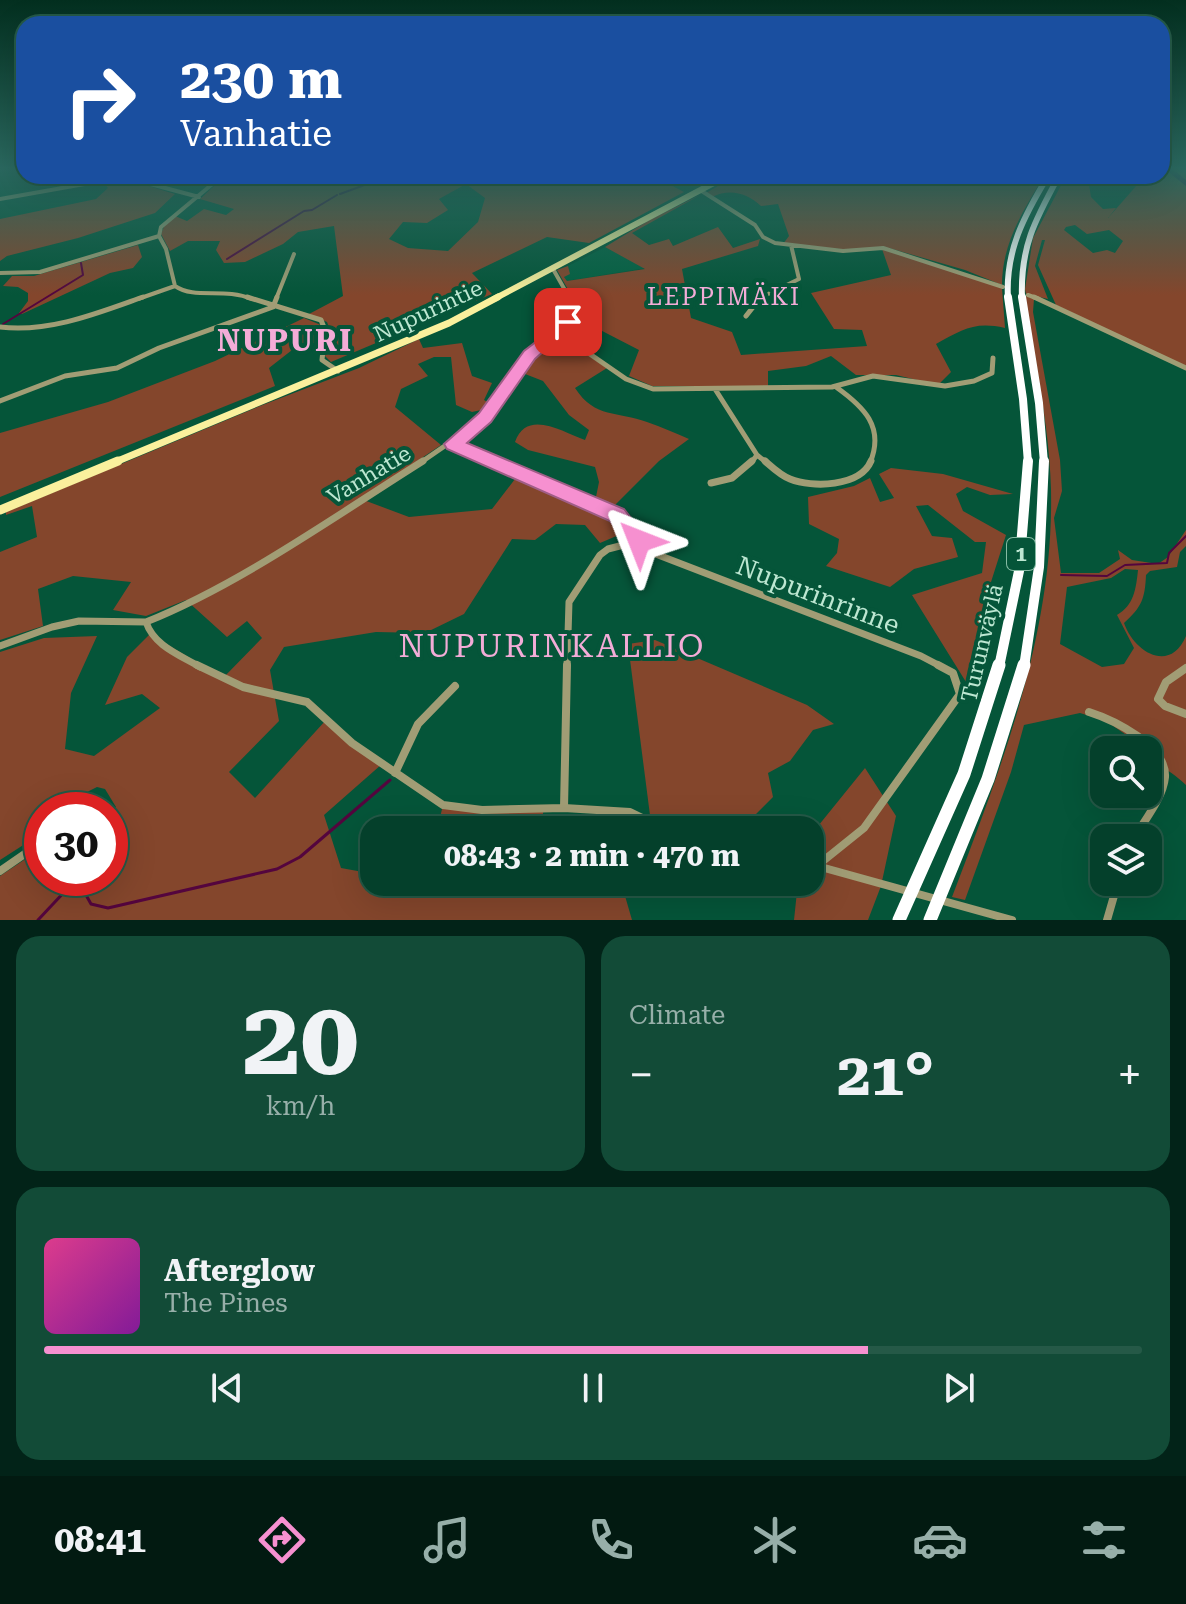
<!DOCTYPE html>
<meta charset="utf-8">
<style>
body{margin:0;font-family:"Roboto Serif",serif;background:#124b37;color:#f1f3f6;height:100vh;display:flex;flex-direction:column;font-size:30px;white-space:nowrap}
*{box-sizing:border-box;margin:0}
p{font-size:26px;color:#97afa9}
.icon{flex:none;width:44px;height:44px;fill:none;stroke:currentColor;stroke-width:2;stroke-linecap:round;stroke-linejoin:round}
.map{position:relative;height:920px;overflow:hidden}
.drawer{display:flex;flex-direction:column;gap:16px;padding:16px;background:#022318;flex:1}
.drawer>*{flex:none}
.banner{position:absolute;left:16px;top:16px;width:1154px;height:168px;border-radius:24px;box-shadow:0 8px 32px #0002,0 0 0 2px #255947;background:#1a4fa0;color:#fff;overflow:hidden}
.tools{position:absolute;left:1090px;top:736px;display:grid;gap:16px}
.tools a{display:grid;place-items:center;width:72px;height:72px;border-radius:16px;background:#04402b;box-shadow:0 8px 32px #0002,0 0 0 2px #255947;font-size:40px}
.speed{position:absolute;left:24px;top:792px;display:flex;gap:16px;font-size:40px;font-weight:700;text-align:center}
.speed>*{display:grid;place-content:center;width:104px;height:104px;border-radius:50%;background:#04402b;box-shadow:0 8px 32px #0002,0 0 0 2px #255947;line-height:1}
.speed .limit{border:12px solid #d22;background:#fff;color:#111}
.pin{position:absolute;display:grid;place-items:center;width:68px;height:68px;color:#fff;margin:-34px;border-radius:16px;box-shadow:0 4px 12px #0006}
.me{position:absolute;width:88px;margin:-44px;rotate:315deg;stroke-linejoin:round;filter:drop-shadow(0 0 6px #0008)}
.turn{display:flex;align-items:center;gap:28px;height:168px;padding:0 32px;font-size:36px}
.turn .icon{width:104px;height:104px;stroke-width:2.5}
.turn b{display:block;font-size:56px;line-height:68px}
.big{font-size:60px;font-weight:700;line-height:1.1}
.drawer .tile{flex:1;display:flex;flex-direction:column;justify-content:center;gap:12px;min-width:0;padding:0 28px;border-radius:24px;background:#124b37}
.drawer .dial{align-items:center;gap:0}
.dial b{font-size:104px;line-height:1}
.song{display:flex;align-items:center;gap:24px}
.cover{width:96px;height:96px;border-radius:12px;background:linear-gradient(135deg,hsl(330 70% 55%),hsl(290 70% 35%))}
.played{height:8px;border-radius:4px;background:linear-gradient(90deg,#f690d0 75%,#255947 75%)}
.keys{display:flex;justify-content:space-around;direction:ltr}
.heat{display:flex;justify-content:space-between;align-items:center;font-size:44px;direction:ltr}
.drawer .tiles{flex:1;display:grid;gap:16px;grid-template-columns:1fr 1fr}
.tile:last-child{grid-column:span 2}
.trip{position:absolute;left:360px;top:816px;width:464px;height:80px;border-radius:24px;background:#04402b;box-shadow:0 8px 32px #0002,0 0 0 2px #255947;font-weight:700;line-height:80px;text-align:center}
.menu{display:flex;height:128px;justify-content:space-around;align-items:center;background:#021a11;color:#97afa9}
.menu .icon{width:56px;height:56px}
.menu .active{color:#f690d0}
.menu b{font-size:36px;color:#f1f3f6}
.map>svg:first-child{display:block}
</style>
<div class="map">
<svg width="1186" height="920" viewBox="0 0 1186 920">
<rect width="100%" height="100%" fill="#055539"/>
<path fill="#046041" d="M 605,247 L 646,268 L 567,281 L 564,277 L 569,274 L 568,266 Z"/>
<path fill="#84462c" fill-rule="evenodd" d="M 1162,167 L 1186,167 L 1186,367 L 1056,305 L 1038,265 L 1045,240 L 1042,240 L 1035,266 L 1048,299 L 1026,294 L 1025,289 L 1033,238 L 1066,176 L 1079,176 L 1089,185 L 1091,197 L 1103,209 L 1116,208 L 1108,218 L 1145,176 L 1162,176 ZM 1075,225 L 1087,234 L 1109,230 L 1123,241 L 1115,253 L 1107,250 L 1093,253 L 1064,230 L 1066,227 Z
M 225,176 L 664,176 L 661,180 L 684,192 L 589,243 L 547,237 L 472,273 L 492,294 L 331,362 L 325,356 L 330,330 L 327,322 L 309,314 L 343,296 L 334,226 L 298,232 L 283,244 L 245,262 L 224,263 L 216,250 L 220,241 L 188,241 L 170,251 L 161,234 L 165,224 L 175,216 L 187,221 L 204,209 L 226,215 L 234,209 L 200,199 ZM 466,184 L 485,198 L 478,222 L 448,251 L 408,248 L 389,239 L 403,222 L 427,223 L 448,210 L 439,199 Z
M 735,176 L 1044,176 C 1023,211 1002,243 1002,285 L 965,270 L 889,248 L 851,250 L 783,244 L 789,236 L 778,204 L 761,206 C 747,193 730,188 712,197 L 706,193 Z
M 122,178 L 175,194 L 155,213 L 78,238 L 7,256 L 0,261 L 0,219 L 96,199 L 108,188 L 103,182 Z
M 702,194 L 632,233 L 649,245 L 669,239 L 673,246 L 718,227 L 733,248 L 760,239 L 758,246 L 682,269 L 691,318 L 732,332 L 741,355 L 867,346 L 862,330 L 834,329 L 811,293 L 891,275 L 882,249 L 1002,288 L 1005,328 C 974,321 962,330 936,344 L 951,372 L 938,385 L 896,375 L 856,375 L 831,356 L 806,366 L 768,371 L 768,386 L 652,386 L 629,376 L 639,350 L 575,317 L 570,293 L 557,270 L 568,266 L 570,274 L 564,277 L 567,281 L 645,269 L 605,247 L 651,219 Z
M 138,245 L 142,257 L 133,268 L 110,273 L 22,314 L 19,313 L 28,301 L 28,293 L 18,287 L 3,286 L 12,276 L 34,276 Z
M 1026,296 L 1034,299 L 1033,312 L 1060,460 L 1062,491 L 1054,518 L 1061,573 L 1099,573 L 1120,559 L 1118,550 L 1132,560 L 1158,564 L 1168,557 L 1186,530 L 1186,546 L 1180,552 L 1177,567 L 1150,571 L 1146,575 C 1145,598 1142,607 1124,623 C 1134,652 1170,674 1186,636 L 1186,785 C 1174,773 1160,767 1148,754 L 1148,750 L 1106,721 L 1080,713 L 1024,725 L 1011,772 L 965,900 L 952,897 C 1002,766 1054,632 1051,490 C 1050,447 1043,405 1036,362 C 1033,342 1025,317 1026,296 ZM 1125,569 L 1138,570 C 1136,589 1134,605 1117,615 L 1134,648 L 1124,664 L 1102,667 L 1060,644 L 1067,587 L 1111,578 Z
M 304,318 L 321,325 L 324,333 L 320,343 L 301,343 L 269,368 L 275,386 L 0,497 L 0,433 L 108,402 L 215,361 Z
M 558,335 L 607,368 L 575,388 C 595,419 618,411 647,422 C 662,427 675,433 689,439 L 659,461 L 615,505 L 596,497 L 599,482 L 595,467 L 528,450 L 515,442 C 527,408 564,433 585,440 L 589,430 L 569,415 L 543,381 L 520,372 L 535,352 Z
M 419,339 L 423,348 L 462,343 L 472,376 L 492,383 L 484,400 L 489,403 L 490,408 L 472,412 L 456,405 L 451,357 L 434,357 L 418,364 L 428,376 L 401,389 L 395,407 L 441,445 L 361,499 L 409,517 L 492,509 L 515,479 L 585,507 L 626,532 L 600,543 L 585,525 L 556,524 L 535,540 L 512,539 L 464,614 L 425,633 L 376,632 L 284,647 L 270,670 L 279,721 L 229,772 L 255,798 L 326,720 L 382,764 L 324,815 L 341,868 L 374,874 L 374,882 L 578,882 L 590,888 L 623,889 L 632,920 L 0,920 L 0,876 L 42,848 L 42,878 L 110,878 L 110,813 L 116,807 L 105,789 L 97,787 L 85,793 L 74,810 L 42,810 L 42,833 L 0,860 L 0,652 L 44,638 L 97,636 L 71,693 L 65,749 L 94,756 L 160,708 L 142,694 L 105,705 L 127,657 L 150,634 L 223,678 L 262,638 L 247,621 L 227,637 L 186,600 L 146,616 L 113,610 L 131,582 L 73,576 L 38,589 L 43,626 L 0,640 L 0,552 L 37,537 L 32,506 L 6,515 L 6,512 L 260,406 L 359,368 Z
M 891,468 L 943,474 L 1013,494 L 990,495 L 967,487 L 956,494 L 963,511 L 1006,535 L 991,582 L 978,661 L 966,682 L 912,595 L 982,573 L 986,542 L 975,542 L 928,505 L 916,506 L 932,536 L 952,538 L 958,557 L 914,569 L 890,587 L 826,566 L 837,553 L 839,539 L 809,524 L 808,497 L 854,486 L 870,478 L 880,502 L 894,498 L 879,474 Z
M 655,640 L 807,705 L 834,724 L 813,730 L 790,761 L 768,773 L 773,797 L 751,819 L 768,830 L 667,830 L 651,823 L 628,644 Z
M 865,768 L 896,816 L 881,886 L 868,920 L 794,920 L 798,882 L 810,882 L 810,836 Z
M 443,805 L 544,808 L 540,830 L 437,830 Z"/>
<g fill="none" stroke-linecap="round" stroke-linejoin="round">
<path stroke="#54053e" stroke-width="2" d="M 373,182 L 392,176
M 340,194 L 370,183
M 227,259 L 304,211 L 312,210 L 337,195
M 3,324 L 83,275 L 81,263
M 1061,575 L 1107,576 L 1125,565 L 1167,563 L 1169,553 L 1186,536"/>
<path stroke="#54053e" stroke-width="3" d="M 38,920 L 68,888 L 86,895 L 91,904 L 108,908 L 277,869 L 300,857 L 390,780"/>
<path fill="#54053e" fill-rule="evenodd" d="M 1162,167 L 1170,167 L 1186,180 L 1186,186 Z"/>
<path stroke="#a19d75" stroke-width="4" d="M 222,176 L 161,227 L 159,236 L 166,249 L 175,286 C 195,300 224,287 252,299
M 700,190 L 755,225 L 763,237 L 775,243 L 843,251 L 883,248 L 1003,287
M 0,199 L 124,177 L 199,197
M 553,269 L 570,299
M 0,273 L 40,272 L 159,236
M 1028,295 L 1039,299
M 138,299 L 175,286
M 276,299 L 294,254
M 758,299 L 799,279 L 791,245"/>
<path stroke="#a19d75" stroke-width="5" d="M 247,297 L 321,320 L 325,330 L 322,360 L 338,371
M 1034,297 L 1186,368
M 746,316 L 761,297
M 0,327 C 49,333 98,313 143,297
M 558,332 L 626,379 L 653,389 L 832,387 L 873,376 L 945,386 L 974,381 L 992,373 L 993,358
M 836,387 C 864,407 885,427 870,463
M 715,389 L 757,455 L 751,463
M 0,401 L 65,376 L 117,368 L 159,348 L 273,307 L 277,297
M 453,444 L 497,463
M 757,455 L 767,463
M 420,463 L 481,421 L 532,352 L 565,326 L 571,314 L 570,297"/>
<path stroke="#a19d75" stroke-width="7" d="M 492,461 L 617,515 L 653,553 L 921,656 L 942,667
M 765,461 C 773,468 780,475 790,479 C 812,488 860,487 871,461
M 711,483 L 732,478 L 752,461
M 146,622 C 239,585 337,515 423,461
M 0,646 L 52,627 L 79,621 L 146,622 C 154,646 180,655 200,667
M 567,667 L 569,602 L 600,555 L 608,549 L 639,541"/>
<path stroke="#a19d75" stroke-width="8" d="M 197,665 L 243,687 L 307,702 L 352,743 L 443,805 L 482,810 L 564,808 L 630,812 L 667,830
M 1186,668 L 1166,682 L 1158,699 L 1165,706 L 1186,714
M 1089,712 C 1114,720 1167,746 1165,777 C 1163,798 1144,821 1134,838
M 395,773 L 418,724 L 455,686
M 564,808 L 567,665
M 85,810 L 94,804
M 810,864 L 1012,920
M 818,865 L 864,828 L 960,694 L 953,673 L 938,665
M 0,871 L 42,842
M 1107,920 L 1118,882"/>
<path stroke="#faf09d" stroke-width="6" d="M 494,299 L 727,176"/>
<path stroke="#faf09d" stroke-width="7" d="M 113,463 L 449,323 L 498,297"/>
<path stroke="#faf09d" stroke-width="9" d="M 0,510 L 118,461"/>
<path stroke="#fff" stroke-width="6" d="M 1008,299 C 1005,251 1024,216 1048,176
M 1022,299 C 1020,247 1035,220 1059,176"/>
<path stroke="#fff" stroke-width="8" d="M 1008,297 L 1023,399 L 1028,463
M 1022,297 L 1039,403 L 1044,463"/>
<path stroke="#fff" stroke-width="10" d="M 999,667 L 1019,571 L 1028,461
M 1024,667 L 1039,567 L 1044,461"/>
<path stroke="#fff" stroke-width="13" d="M 899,920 L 964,774 L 999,665
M 930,920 L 988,779 L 1024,665"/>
</g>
<linearGradient id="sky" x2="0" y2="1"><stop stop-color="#032f1f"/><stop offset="0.57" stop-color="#2a685f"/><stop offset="1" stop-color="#2a685f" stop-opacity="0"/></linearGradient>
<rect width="1186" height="295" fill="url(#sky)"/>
<path fill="#f690d0" stroke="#a05e87" stroke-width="2" d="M 568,317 L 576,322 L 573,325 L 535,359 L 491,422 L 467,443 L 624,509 L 649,541 L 646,547 L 639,549 L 632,547 L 610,521 L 447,449 L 444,444 L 479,413 L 524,351 Z"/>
<g text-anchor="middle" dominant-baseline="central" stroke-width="8" stroke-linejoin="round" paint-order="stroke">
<rect fill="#055539" stroke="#86bba4" stroke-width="2" x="1007" y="538" width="28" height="32" rx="6"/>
<g font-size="20" font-weight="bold" fill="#bde7d2">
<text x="1021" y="554">1</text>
</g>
<g font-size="22" fill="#bde7d2" stroke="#055539">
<text transform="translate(428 311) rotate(-25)">Nupurintie</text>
<text transform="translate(369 475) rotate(-31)">Vanhatie</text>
<text transform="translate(982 643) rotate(-77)">Turunväylä</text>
</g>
<g font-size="24" letter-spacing="2" fill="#f3acd7" stroke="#055539">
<text x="724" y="297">LEPPIMÄKI</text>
</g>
<g font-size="26" fill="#bde7d2" stroke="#055539">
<text transform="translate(818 595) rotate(21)">Nupurinrinne</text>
</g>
<g font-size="30" font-weight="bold" letter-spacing="2" fill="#f3acd7" stroke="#055539">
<text x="285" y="340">NUPURI</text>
</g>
<g font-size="32" letter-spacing="2" fill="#f3acd7" stroke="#055539">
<text x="552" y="646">NUPURINKALLIO</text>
</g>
</g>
</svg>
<div class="tools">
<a><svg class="icon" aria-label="search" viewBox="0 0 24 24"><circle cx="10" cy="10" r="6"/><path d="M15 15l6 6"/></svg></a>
<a><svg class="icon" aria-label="layers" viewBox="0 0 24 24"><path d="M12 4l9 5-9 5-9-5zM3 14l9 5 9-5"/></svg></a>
</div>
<div class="speed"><div class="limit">30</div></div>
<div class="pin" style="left:568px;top:322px;background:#d93025"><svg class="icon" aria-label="arrive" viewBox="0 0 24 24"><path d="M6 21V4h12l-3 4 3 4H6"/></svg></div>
<svg class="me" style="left:639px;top:541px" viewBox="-20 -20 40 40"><path d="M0-17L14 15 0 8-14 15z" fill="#f690d0" stroke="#fff" stroke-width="4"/></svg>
<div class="trip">08:43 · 2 min · 470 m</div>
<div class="banner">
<div class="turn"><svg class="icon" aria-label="right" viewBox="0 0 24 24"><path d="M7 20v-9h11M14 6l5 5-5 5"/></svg><div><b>230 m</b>Vanhatie</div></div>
</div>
</div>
<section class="drawer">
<div class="tiles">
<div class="tile dial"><b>20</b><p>km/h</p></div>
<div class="tile"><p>Climate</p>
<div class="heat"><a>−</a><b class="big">21°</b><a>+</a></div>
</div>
<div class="tile">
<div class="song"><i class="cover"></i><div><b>Afterglow</b><p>The Pines</p></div></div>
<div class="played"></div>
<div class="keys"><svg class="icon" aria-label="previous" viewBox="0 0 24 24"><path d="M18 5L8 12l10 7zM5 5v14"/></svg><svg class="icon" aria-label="pause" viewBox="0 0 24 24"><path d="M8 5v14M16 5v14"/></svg><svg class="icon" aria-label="next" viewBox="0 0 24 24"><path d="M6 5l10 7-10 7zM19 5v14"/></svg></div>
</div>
</div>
</section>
<nav class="menu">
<b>08:41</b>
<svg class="icon active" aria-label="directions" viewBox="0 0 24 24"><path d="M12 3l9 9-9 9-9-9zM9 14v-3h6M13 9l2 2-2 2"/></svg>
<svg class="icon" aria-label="music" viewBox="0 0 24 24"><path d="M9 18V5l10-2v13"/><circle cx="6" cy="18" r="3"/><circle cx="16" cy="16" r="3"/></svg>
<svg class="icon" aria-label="phone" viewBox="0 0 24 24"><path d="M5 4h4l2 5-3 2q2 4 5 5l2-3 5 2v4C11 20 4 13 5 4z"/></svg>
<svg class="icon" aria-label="climate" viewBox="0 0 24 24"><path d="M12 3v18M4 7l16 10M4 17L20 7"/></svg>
<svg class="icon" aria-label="car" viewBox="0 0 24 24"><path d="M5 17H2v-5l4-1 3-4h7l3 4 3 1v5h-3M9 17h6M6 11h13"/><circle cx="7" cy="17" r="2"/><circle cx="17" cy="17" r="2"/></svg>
<svg class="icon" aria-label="filters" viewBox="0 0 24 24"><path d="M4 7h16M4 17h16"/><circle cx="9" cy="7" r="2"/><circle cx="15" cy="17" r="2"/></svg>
</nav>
